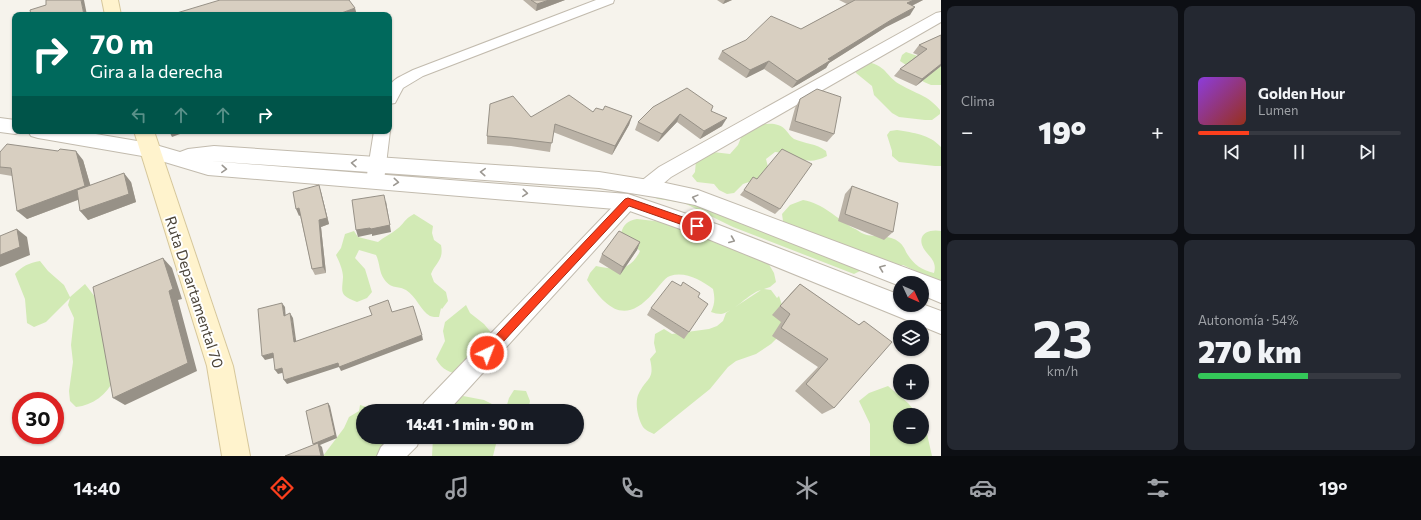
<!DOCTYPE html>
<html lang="es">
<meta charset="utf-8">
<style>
body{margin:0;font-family:Commissioner,sans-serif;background:#242831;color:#f1f3f6;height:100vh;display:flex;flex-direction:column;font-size:15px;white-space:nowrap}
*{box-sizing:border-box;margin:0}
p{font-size:13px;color:#9ea1a6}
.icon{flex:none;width:22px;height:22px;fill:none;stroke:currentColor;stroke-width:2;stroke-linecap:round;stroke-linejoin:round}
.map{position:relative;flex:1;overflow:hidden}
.panel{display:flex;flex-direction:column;gap:6px;padding:6px;background:#0d0f14;width:480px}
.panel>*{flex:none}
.guide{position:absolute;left:12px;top:12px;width:380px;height:122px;border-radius:8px;box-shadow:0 1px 3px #0004;background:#00695c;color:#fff;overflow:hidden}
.needle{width:26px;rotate:134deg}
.buttons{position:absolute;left:893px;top:276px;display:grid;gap:8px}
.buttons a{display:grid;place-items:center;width:36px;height:36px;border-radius:50%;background:#171b24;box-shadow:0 1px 3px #0004;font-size:20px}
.speed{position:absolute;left:12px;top:392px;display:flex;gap:8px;font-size:20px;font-weight:700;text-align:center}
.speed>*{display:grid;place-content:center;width:52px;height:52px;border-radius:50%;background:#171b24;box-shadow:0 1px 3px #0004;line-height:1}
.speed .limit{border:6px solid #d22;background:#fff;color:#111}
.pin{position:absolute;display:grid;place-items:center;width:34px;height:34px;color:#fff;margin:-17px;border:2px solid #fff;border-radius:50%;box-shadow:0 1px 4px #0007}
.me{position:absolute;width:44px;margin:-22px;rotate:43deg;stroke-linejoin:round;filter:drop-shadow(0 0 3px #0008)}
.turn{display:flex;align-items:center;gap:14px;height:84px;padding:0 12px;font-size:18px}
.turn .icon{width:52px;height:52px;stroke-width:2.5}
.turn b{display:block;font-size:28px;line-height:34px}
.lanes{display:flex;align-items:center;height:38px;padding:0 12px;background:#0003;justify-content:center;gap:20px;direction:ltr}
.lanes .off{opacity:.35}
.big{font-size:30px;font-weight:800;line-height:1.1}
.panel .card{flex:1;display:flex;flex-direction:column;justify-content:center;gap:6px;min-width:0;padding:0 14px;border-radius:8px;background:#242831}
.panel .dial{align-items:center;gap:0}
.dial b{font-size:52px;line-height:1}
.song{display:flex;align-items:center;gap:12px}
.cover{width:48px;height:48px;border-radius:6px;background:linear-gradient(135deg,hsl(270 70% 55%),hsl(10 70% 35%))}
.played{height:4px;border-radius:2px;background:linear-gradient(90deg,#fc3f1d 25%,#363941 25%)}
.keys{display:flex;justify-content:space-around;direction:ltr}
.heat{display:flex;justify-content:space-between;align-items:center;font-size:22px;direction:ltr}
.charge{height:6px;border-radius:3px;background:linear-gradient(90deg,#34c759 54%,#363941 0)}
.panel .tiles{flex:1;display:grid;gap:6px;grid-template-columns:repeat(2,1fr)}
.trip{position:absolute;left:356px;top:404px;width:228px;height:40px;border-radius:20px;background:#171b24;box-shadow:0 1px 3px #0004;font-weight:800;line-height:40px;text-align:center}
.tabs{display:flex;height:64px;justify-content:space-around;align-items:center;background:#090b0e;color:#9ea1a6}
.tabs .icon{width:28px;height:28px}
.tabs .on{color:#fc3f1d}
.tabs b{font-size:18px;color:#f1f3f6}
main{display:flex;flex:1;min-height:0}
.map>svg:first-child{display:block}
</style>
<main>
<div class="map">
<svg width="941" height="456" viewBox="0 0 941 456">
<rect width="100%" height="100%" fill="#f6f3ec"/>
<path fill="#d2eab5" d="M 906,52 L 941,64 L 941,85 L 931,85 L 924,82 L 918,78 L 912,69 L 900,61 L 902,55 Z
M 868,62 C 888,67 886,77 901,85 C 916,94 928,95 940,110 L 940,114 L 932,120 L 925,120 L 899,117 L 892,113 L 874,95 L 872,86 L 856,73 L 855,68 Z
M 762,124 C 767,124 773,123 778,125 C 786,127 788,135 794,139 C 805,144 816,143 826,151 L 827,156 C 804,168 795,153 775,152 L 766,159 L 769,171 L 767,176 L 743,184 L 734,193 L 727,194 L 719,190 L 714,184 L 697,182 L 692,176 L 695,172 L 696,160 L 713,152 L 730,154 L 738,145 L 742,135 Z
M 897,130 C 914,133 929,134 941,147 L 941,166 L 935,166 L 899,162 L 892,156 L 892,151 L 887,135 L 890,131 Z
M 661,190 L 852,264 L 860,271 L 854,274 L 733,227 L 684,203 L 658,199 L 651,196 Z
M 803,200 C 823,203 837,219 853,228 C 857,229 860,233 864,234 C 875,238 890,234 899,242 C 902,244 905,249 906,252 C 913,264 921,270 934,273 C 938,259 926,256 922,245 C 918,232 932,229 941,231 L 941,283 L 903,265 L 894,265 L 787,228 L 783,221 L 782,214 L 790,205 Z
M 414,214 L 433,226 L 432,233 L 434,240 L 441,245 C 444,260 436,262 431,274 L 434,282 L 446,292 L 448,301 L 442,309 L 441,308 L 439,317 C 436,317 432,317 430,316 C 421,311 416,296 406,290 C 397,285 392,290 384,279 C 379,272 380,263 376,255 L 359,250 L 355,258 L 365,269 L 372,292 L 367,298 L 357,302 C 339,295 342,293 343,277 C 343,270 339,261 336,255 L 341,248 L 345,234 L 354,231 L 358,237 L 378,242 C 384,237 391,234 397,229 C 404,224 404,219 414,214 Z
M 637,219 L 663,222 L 764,256 L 774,273 L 776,282 L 770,287 L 764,289 L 771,290 L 777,298 L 779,296 L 782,305 L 784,322 L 777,338 L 771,344 L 756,354 L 736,361 L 728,367 L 710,389 L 654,434 C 650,432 645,430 643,427 C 638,419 634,402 639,393 C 647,377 655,380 650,359 L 656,352 L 654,343 L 655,334 L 664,329 L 672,334 L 709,329 L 717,326 L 723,321 L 726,313 L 761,290 C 749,293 734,312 721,314 C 718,314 714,313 711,312 C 715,304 715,298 713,289 C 701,280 685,271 670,276 C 664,278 658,288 653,293 C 625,326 606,308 587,280 L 590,273 L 596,266 C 615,270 630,272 640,251 L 621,233 C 624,224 627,221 637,219 Z
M 40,261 L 48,271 L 64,285 L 70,297 L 85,284 L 102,306 L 114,379 C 107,395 93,405 76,407 L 70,401 L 69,391 L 73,362 L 71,345 L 74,318 L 68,305 L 70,298 L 46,322 L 34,327 L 27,323 L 25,299 L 15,274 C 22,266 29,263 40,261 Z
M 466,305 L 470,313 L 484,324 L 494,336 L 494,366 C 472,371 450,383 436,359 L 445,341 L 443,331 L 445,322 Z
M 888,386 L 908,403 L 918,415 L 900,415 L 900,437 L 922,437 L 922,421 L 925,425 L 932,456 L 870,456 L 870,424 L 859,401 L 869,393 Z
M 514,390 L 526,391 L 530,401 L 528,411 L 444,411 L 463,396 L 484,400 L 502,409 L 506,408 L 509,398 Z
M 360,405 L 370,408 L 371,411 L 363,411 L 363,437 L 403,437 L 410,443 L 409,456 L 323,456 L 344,428 L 349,417 L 359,411 Z
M 433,437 L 500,437 L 496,444 L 493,456 L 432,456 Z"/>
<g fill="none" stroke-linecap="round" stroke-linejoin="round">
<g stroke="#c2bbae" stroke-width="2">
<path id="minor" d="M 596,0 L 614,0 L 613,3 L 423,76 L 403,88 L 395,103 L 389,104 C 389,78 391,82 413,70 Z
M 941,12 L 941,22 L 671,177 C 662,184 653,196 640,192 L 637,187 L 640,182 L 659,167 L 936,13 Z
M 389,129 L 390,131 L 384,181 L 381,186 L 375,188 L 369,186 L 366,181 L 374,131 L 389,131 Z
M 628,195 L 634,197 L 637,202 L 634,207 L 448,411 L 420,411 L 424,403 L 622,197 Z
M 391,437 L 420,437 L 417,446 L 407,456 L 377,456 L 381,447 Z"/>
</g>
<g stroke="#c2bbae" stroke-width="2">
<path id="tertiary" d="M 0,118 L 15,120 L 15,131 L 22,131 L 15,134 L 0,132 Z
M 28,131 L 78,131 L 149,143 L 180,152 L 188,149 L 214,146 L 599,172 L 661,182 L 698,190 L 941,281 L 941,303 L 922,295 L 922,283 L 900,283 L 900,286 L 695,205 L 661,198 L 599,188 L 210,161 L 628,194 L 719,225 L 900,295 L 900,305 L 922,304 L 941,311 L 941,334 L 703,237 L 627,210 L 208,175 L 148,157 L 38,138 L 31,136 Z"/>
</g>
<g stroke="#d6c79b" stroke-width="2">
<path id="secondary" d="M 102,0 L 118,0 L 121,15 L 105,15 Z
M 134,131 L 154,131 L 233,366 L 250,456 L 222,456 L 207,366 Z"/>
</g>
<use href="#minor" fill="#fff" fill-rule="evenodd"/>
<use href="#tertiary" fill="#fff" fill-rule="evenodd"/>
<use href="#secondary" fill="#fff3cd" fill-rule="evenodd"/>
</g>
<path fill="#bab2a6" d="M 523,0 L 565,0 L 536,11 Z
M 717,0 L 732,0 L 723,4 Z
M 839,0 L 923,0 L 912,6 L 910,15 L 886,27 L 829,63 L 826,68 L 792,88 L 764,69 L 746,78 L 718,59 L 722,51 L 801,29 L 847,4 Z
M 941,35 L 941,66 L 916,86 L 894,76 L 900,69 L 918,55 L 913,53 L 919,45 Z
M 800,99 L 834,134 L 827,142 L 789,130 L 795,108 Z
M 653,107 L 711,111 L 722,126 L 700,139 L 677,122 L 658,142 L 635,130 L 638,122 Z
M 603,110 L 632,116 L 629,125 L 612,155 L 553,132 L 550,152 L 511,146 L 487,144 L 487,136 L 531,117 L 593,112 Z
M 0,152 L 83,160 L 90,185 L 131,182 L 136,202 L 88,220 L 78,200 L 27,219 L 12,176 L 0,174 Z
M 852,186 L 893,232 L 884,240 L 838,221 L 845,194 Z
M 744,190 L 780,209 L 775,214 L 740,195 Z
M 321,192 L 329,224 L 321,227 L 326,273 L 315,275 L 312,269 L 300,215 L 299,216 Z
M 640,242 L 637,250 L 620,275 L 599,262 L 602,254 Z
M 800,284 L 858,325 L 864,321 L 834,408 L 822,414 L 795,391 L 818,367 L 772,336 L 781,322 L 772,315 L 791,293 Z
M 651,308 L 689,332 L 684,339 L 647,315 Z"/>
<path fill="#979187" d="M 81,0 L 84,0 L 87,15 L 84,15 Z
M 549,0 L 565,0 L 536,11 L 537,4 Z
M 725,0 L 732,0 L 723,4 Z
M 914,0 L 923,0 L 901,11 L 907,3 Z
M 915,7 L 910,15 L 886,27 L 829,63 L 826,68 L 792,88 L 797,81 L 828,59 L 891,20 Z
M 355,8 L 357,15 L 336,15 Z
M 769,61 L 764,69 L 746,78 L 750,70 Z
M 941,64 L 941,66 L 916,86 L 922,79 Z
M 680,114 L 677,122 L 658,142 L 662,134 Z
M 632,116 L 629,125 L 612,155 L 615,146 Z
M 727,118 L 722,126 L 700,139 L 704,131 Z
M 169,131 L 188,131 L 172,137 Z
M 76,151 L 83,160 L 93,194 L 27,219 L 17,211 Z
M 124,173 L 131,182 L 136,202 L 88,220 L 80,211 Z
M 319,185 L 321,192 L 329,224 L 321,227 L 326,273 L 323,267 L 319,220 Z
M 386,201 L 391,232 L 372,236 L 372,234 L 358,237 L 356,230 Z
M 299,208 L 301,215 L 299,216 L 296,209 Z
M 17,229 L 27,237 L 30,255 L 0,267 L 0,255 Z
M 640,242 L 637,250 L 620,275 L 623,267 Z
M 163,258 L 172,268 L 182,299 L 178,300 L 197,371 L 125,405 L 113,398 L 169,291 Z
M 282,303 L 285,307 L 286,320 L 284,316 Z
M 290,313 L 293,318 L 297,347 L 294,342 Z
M 422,335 L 423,340 L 341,371 L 339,367 L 287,384 L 284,380 Z
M 273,353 L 277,357 L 265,360 L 262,356 Z
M 282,368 L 286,372 L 278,374 L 275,370 Z
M 328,403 L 330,406 L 337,438 L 320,445 L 322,447 L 324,456 L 321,456 L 315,446 L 313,444 Z"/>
<path fill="#d8cfc1" stroke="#979187" d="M 46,0 L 81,0 L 84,15 L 31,15 L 30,10 L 46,5 Z
M 220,0 L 349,0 L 355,8 L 336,15 L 170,15 Z
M 531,0 L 549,0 L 537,4 Z
M 855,0 L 914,0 L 907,3 L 915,7 L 891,20 L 828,59 L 831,60 L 797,81 L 769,61 L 750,70 L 722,51 L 746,40 L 771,16 L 801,29 Z
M 941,35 L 941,64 L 922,79 L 900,69 L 927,49 L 919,45 Z
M 687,88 L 713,106 L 711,111 L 727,118 L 704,131 L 680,114 L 662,134 L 638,122 L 653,107 Z
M 817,89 L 841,97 L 834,134 L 795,121 L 800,99 Z
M 569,95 L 593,112 L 596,108 L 603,110 L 605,106 L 632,116 L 615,146 L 555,124 L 552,143 L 511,138 L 487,136 L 490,104 L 513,96 L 531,117 Z
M 7,144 L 58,151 L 60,149 L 76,151 L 85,186 L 17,211 L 11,168 L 0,167 L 0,152 Z
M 782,149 L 812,164 L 780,209 L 744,190 L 753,177 L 757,179 Z
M 124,173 L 129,194 L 80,211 L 77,190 Z
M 319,185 L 327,218 L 319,220 L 323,267 L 312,269 L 299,208 L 296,209 L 293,192 Z
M 852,186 L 898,203 L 893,232 L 845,214 Z
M 384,195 L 390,225 L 371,229 L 370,228 L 356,230 L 352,200 Z
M 17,229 L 20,247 L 0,255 L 0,236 Z
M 619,231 L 640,242 L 623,267 L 602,254 Z
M 163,258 L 173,289 L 169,291 L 188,363 L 113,398 L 93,287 Z
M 672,281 L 681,286 L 683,282 L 700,293 L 698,297 L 708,304 L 689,332 L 651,308 Z
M 800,284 L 859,325 L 864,321 L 892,342 L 834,408 L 806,384 L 828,359 L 781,328 L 790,314 L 780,306 Z
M 388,300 L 392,312 L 413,306 L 422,335 L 339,367 L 338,363 L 284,380 L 282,368 L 275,370 L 273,353 L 262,356 L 258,309 L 282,303 L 284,316 L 290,313 L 294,342 L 372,315 L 369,307 Z
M 328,403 L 335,435 L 313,444 L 306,411 Z
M 318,443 L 321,456 L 285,456 Z"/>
<defs><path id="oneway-chevron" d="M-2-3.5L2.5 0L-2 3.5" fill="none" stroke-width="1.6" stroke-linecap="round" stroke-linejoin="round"/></defs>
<g stroke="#9c9892">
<use href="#oneway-chevron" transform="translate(354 163) rotate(-176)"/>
<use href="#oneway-chevron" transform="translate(224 169) rotate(4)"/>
<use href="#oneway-chevron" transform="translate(483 172) rotate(-176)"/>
<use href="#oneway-chevron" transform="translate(396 182) rotate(5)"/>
<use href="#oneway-chevron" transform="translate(525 193) rotate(5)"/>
<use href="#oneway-chevron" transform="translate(695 198) rotate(-165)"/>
<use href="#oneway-chevron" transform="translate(732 240) rotate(22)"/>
<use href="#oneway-chevron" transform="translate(882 268) rotate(-159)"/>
</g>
<path fill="#fc3f1d" stroke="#a42913" d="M 628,198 L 700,223 L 702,226 L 697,230 L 629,206 L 490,356 L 487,358 L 483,356 L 481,353 L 483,349 L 625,199 Z"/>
<g text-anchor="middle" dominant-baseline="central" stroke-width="4" stroke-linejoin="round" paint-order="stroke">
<g font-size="15" fill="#4b4439" stroke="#fff">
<text transform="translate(195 292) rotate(72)">Ruta Departamental 70</text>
</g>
</g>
</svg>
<div class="buttons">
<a><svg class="needle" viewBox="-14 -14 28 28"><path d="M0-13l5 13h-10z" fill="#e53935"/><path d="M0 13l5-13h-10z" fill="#9ea1a6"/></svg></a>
<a><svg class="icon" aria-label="layers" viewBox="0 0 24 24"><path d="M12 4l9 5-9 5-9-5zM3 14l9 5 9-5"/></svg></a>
<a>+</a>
<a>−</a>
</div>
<div class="speed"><div class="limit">30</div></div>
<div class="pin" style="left:697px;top:226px;background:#d93025"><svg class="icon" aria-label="arrive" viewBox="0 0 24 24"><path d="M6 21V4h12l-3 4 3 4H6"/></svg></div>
<svg class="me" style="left:487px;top:353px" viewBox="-20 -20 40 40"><circle r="17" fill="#fc3f1d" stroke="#fff" stroke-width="3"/><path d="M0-11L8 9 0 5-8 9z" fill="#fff"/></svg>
<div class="trip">14:41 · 1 min · 90 m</div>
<div class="guide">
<div class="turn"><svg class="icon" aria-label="right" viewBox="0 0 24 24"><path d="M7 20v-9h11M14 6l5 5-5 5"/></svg><div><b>70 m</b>Gira a la derecha</div></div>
<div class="lanes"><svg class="icon off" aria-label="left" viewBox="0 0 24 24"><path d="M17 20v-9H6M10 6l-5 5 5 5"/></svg><svg class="icon off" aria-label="ahead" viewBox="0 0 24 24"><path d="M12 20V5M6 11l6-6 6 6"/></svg><svg class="icon off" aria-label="ahead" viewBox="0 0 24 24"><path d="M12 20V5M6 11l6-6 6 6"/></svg><svg class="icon" aria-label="right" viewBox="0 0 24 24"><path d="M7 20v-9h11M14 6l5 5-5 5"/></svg></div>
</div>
</div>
<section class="panel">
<div class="tiles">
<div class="card"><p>Clima</p>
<div class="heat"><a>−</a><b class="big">19°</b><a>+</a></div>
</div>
<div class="card">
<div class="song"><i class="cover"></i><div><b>Golden Hour</b><p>Lumen</p></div></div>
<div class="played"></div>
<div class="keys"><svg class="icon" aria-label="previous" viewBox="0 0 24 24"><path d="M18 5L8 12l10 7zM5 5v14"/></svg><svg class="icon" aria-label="pause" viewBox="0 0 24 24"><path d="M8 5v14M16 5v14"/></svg><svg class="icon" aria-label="next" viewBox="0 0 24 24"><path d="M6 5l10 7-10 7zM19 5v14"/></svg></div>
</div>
<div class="card dial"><b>23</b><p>km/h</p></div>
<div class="card"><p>Autonomía · 54%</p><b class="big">270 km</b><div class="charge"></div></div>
</div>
</section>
</main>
<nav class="tabs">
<b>14:40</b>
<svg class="icon on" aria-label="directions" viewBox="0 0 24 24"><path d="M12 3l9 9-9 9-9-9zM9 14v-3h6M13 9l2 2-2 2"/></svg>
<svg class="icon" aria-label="music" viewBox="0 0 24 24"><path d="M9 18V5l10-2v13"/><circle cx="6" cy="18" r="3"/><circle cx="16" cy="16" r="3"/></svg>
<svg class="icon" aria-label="phone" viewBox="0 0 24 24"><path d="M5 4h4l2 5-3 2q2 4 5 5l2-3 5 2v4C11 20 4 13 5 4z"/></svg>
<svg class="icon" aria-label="climate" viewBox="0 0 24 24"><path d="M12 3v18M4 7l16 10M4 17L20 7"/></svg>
<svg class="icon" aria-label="car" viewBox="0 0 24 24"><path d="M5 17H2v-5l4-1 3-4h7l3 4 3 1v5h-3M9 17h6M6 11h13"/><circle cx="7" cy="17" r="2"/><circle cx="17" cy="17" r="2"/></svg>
<svg class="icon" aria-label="filters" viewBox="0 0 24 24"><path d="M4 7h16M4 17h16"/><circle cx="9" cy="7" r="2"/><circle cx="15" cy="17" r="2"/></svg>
<b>19°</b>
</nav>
